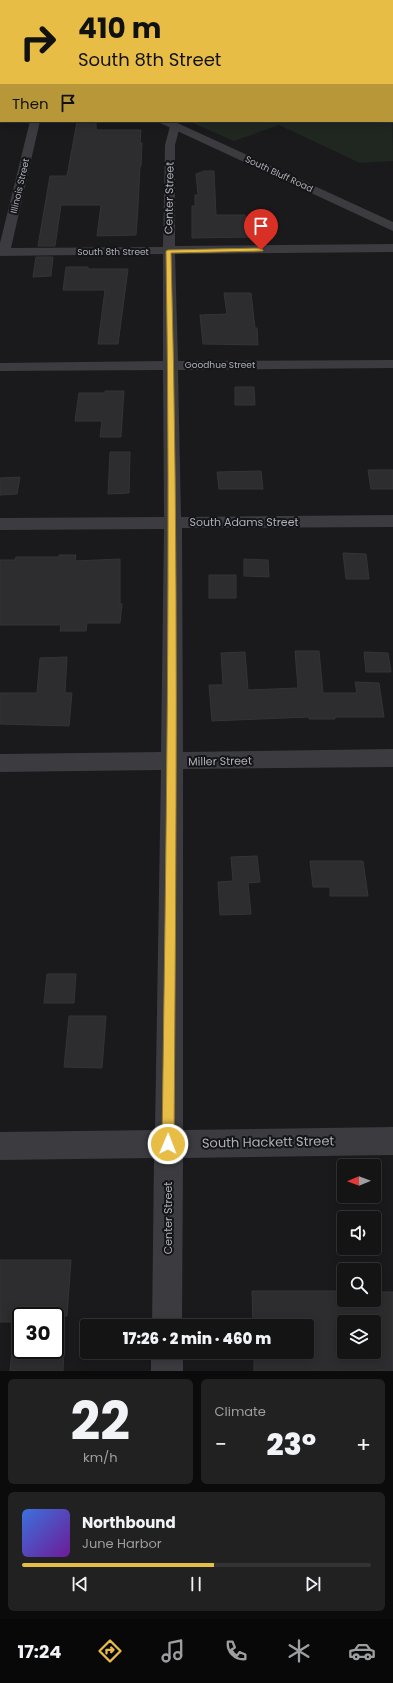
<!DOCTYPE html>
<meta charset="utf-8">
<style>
body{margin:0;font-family:Poppins,sans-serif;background:#212122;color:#f1f3f6;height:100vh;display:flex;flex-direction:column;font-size:15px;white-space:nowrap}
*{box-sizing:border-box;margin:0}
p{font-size:13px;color:#9d9ea0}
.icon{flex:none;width:22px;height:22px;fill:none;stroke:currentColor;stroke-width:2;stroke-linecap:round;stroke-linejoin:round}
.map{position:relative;height:1371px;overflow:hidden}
.sheet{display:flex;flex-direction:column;gap:8px;padding:8px;background:#0b0b0c;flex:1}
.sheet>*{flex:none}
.guide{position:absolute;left:0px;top:0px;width:393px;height:122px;box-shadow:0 2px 10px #0003,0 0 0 1px #333334;background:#e7bd46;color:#111;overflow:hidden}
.needle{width:26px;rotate:269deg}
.controls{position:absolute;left:337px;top:1159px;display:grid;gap:8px}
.controls a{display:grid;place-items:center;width:44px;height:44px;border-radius:4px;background:#141415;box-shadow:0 2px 10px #0003,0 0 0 1px #333334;font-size:20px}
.speed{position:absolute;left:12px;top:1307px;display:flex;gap:8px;font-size:20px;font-weight:700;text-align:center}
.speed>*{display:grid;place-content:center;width:52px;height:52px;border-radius:50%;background:#141415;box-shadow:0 2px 10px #0003,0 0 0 1px #333334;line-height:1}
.speed .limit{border:2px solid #111;border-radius:6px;background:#fff;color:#111}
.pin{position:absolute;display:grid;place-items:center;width:34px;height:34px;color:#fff;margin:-41px -17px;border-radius:50% 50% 50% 0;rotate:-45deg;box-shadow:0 0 4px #0007}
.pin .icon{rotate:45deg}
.me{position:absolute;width:44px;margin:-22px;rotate:1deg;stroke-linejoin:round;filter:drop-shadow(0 0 3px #0008)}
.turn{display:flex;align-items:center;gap:14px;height:84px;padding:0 12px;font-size:18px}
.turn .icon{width:52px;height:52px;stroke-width:2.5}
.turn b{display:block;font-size:28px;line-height:34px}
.then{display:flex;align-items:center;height:38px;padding:0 12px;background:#0003;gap:8px;font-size:15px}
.big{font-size:30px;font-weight:800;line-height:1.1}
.sheet .widget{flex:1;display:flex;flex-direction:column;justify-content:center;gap:6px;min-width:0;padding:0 14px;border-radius:6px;background:#212122}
.sheet .dial{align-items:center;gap:0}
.dial b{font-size:52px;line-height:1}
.song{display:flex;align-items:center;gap:12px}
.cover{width:48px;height:48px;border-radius:6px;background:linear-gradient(135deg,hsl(220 70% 55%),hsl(280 70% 35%))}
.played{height:4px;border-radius:2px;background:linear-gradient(90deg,#e7bd46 55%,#333334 55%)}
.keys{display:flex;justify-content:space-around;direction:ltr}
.heat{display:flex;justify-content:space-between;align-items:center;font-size:22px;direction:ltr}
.sheet .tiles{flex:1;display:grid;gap:8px;grid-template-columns:1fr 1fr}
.widget:last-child{grid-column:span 2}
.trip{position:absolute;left:80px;top:1319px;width:234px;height:40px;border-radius:4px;background:#141415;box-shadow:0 2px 10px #0003,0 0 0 1px #333334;font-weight:800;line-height:40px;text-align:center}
.tabs{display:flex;height:64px;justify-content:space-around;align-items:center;background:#080808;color:#9d9ea0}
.tabs .icon{width:28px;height:28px}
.tabs .active{color:#e7bd46}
.tabs b{font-size:18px;color:#f1f3f6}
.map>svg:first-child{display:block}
</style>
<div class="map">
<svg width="393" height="1371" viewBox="0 0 393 1371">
<rect width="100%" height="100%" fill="#1a1a1c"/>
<path fill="#202721" d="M 392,99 L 393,161 L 360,163 L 279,125 L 234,141 L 188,121 L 392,121 Z"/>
<path fill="#30373f" d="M 0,0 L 215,0 L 218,1 L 1,1 L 1,23 Z"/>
<path fill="#2d2d30" stroke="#343438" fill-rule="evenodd" d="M 77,122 L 96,122 L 96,129 L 98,130 L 141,130 L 140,143 L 142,143 L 141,166 L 140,166 L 138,207 L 136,235 L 97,236 L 101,205 L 61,205 L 55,246 L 38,246 L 50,176 L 67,176 Z
M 204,171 L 214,171 L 216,215 L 245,215 L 249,237 L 192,238 L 192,206 L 195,206 L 195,195 L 198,195 L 196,174 Z
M 36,257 L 53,257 L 51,276 L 33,277 Z
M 66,267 L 88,267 L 88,269 L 128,269 L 118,344 L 98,344 L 105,290 L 63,290 Z
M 224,293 L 251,293 L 255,328 L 257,328 L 258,345 L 203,344 L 200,315 L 227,314 Z
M 235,387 L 254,387 L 255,405 L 235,405 Z
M 105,391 L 124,391 L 121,437 L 100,437 L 102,421 L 75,421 L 79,393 L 105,393 Z
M 110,452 L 130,452 L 129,493 L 108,494 Z
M 368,470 L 393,470 L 393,489 L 371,489 Z
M 261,471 L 263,489 L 219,489 L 217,472 Z
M 20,477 L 17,494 L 0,495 L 0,478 Z
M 343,553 L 366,554 L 369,579 L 346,579 Z
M 59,555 L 76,555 L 75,561 L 120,559 L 120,604 L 122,604 L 120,623 L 87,623 L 86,631 L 60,631 L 61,625 L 0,625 L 0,560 L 15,560 L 16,557 L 59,557 Z
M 244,559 L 268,560 L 269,577 L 244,576 Z
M 209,575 L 236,575 L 236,598 L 209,598 Z
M 295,651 L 319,651 L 323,693 L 357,693 L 355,682 L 379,683 L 384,717 L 335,717 L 335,719 L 309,719 L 309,717 L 212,721 L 209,685 L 223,685 L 221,653 L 245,652 L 248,690 L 298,688 Z
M 364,652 L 388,653 L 391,672 L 366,672 Z
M 67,657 L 65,693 L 72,693 L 69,726 L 0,724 L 0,693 L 37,693 L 40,658 Z
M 257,856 L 260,882 L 248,883 L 251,914 L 220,915 L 218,882 L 233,881 L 231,857 Z
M 310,861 L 363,861 L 368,896 L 330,896 L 330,887 L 313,887 Z
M 47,974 L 76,974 L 74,1003 L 44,1003 Z
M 69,1016 L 106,1016 L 102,1068 L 64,1067 Z
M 0,1260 L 71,1260 L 67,1316 L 21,1316 L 21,1322 L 0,1322 Z
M 252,1291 L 344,1291 L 344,1300 L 374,1300 L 374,1292 L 393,1292 L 393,1371 L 254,1371 L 254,1352 L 307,1352 L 307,1326 L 253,1326 ZM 344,1322 L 374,1322 L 374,1352 L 344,1352 Z
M 12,1350 L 64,1350 L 63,1371 L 10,1371 Z"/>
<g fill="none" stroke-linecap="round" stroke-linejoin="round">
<path fill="#3b3b40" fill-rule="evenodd" d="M 30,121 L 40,121 L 11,248 L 163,247 L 165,145 L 170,126 L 175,123 L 180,126 L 175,145 L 175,246 L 393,244 L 393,252 L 175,254 L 178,361 L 393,360 L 393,368 L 178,370 L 181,517 L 393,515 L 393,527 L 182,528 L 183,752 L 393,749 L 393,767 L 183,769 L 183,1130 L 393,1127 L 393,1155 L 183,1158 L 182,1326 L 152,1326 L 154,1158 L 0,1160 L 0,1132 L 155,1130 L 161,770 L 0,772 L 0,754 L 161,752 L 164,529 L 0,530 L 0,518 L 164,517 L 163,370 L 0,371 L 0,363 L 163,361 L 163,254 L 0,256 L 0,243 Z
M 151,1352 L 183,1352 L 183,1371 L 151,1371 Z"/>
<path fill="#3b3b40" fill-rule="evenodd" d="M 0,75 L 1,75 L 1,81 L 0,81 Z
M 158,121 L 173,121 L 393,222 L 393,231 L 160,123 Z"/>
</g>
<path fill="#e7bd46" stroke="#967b2e" d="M 261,248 L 263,250 L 263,251 L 171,253 C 179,550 176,847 174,1144 L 172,1148 L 168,1150 L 163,1148 L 162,1144 C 166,846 171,549 166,251 L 168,250 Z"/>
<g text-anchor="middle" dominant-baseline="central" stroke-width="4" stroke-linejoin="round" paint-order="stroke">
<g font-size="9" fill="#adb0ba" stroke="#151517">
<text transform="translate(279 174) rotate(25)">South Bluff Road</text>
<text transform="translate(20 186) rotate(-77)">Illinois Street</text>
<text x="113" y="252">South 8th Street</text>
<text x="220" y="365">Goodhue Street</text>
</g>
<g font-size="11" fill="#adb0ba" stroke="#151517">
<text transform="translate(169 198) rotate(-89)">Center Street</text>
<text x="244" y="522">South Adams Street</text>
<text transform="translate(220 761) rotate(-1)">Miller Street</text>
<text transform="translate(168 1218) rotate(-90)">Center Street</text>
</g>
<g font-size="13" fill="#adb0ba" stroke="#151517">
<text transform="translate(268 1142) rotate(-1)">South Hackett Street</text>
</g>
</g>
</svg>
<div class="controls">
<a><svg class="needle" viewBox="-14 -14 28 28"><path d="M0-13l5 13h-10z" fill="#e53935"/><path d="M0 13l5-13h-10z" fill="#9d9ea0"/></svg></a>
<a><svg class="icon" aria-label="sound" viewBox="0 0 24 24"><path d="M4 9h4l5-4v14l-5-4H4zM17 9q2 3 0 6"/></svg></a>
<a><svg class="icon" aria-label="search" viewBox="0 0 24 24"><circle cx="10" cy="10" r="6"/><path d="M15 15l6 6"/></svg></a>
<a><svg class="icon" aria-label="layers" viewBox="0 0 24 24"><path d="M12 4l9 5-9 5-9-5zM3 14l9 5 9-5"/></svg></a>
</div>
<div class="speed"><div class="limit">30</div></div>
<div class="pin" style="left:261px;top:250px;background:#d93025"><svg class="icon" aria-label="arrive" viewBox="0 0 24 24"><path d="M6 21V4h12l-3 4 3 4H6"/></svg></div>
<svg class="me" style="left:168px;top:1144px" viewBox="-20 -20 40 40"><circle r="17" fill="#e7bd46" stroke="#fff" stroke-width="3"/><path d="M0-11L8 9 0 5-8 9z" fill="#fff"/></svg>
<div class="trip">17:26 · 2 min · 460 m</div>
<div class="guide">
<div class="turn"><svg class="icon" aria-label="right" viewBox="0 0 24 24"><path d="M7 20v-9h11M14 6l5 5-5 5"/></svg><div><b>410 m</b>South 8th Street</div></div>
<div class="then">Then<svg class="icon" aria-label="arrive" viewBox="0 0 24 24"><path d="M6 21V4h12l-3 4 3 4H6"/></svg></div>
</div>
</div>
<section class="sheet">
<div class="tiles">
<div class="widget dial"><b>22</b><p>km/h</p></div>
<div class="widget"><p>Climate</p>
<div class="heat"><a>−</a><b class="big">23°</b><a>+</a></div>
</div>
<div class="widget">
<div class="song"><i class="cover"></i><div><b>Northbound</b><p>June Harbor</p></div></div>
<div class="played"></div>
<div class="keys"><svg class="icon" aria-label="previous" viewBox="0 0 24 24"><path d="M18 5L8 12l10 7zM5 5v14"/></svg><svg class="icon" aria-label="pause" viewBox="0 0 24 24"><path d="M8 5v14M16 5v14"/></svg><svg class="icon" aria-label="next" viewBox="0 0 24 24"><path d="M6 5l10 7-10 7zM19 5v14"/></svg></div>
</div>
</div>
</section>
<nav class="tabs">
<b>17:24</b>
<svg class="icon active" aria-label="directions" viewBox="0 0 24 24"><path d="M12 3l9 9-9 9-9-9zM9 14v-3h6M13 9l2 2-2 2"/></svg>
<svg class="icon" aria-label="music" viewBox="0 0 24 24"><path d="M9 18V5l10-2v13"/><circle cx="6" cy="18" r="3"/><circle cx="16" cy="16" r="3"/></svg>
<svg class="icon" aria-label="phone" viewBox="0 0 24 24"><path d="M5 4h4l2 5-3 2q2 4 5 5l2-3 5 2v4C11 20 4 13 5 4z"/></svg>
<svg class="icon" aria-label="climate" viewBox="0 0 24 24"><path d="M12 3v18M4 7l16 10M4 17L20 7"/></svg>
<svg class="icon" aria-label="car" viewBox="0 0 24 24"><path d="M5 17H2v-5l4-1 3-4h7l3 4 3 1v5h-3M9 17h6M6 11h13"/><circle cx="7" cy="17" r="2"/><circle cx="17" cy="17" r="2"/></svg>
</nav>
